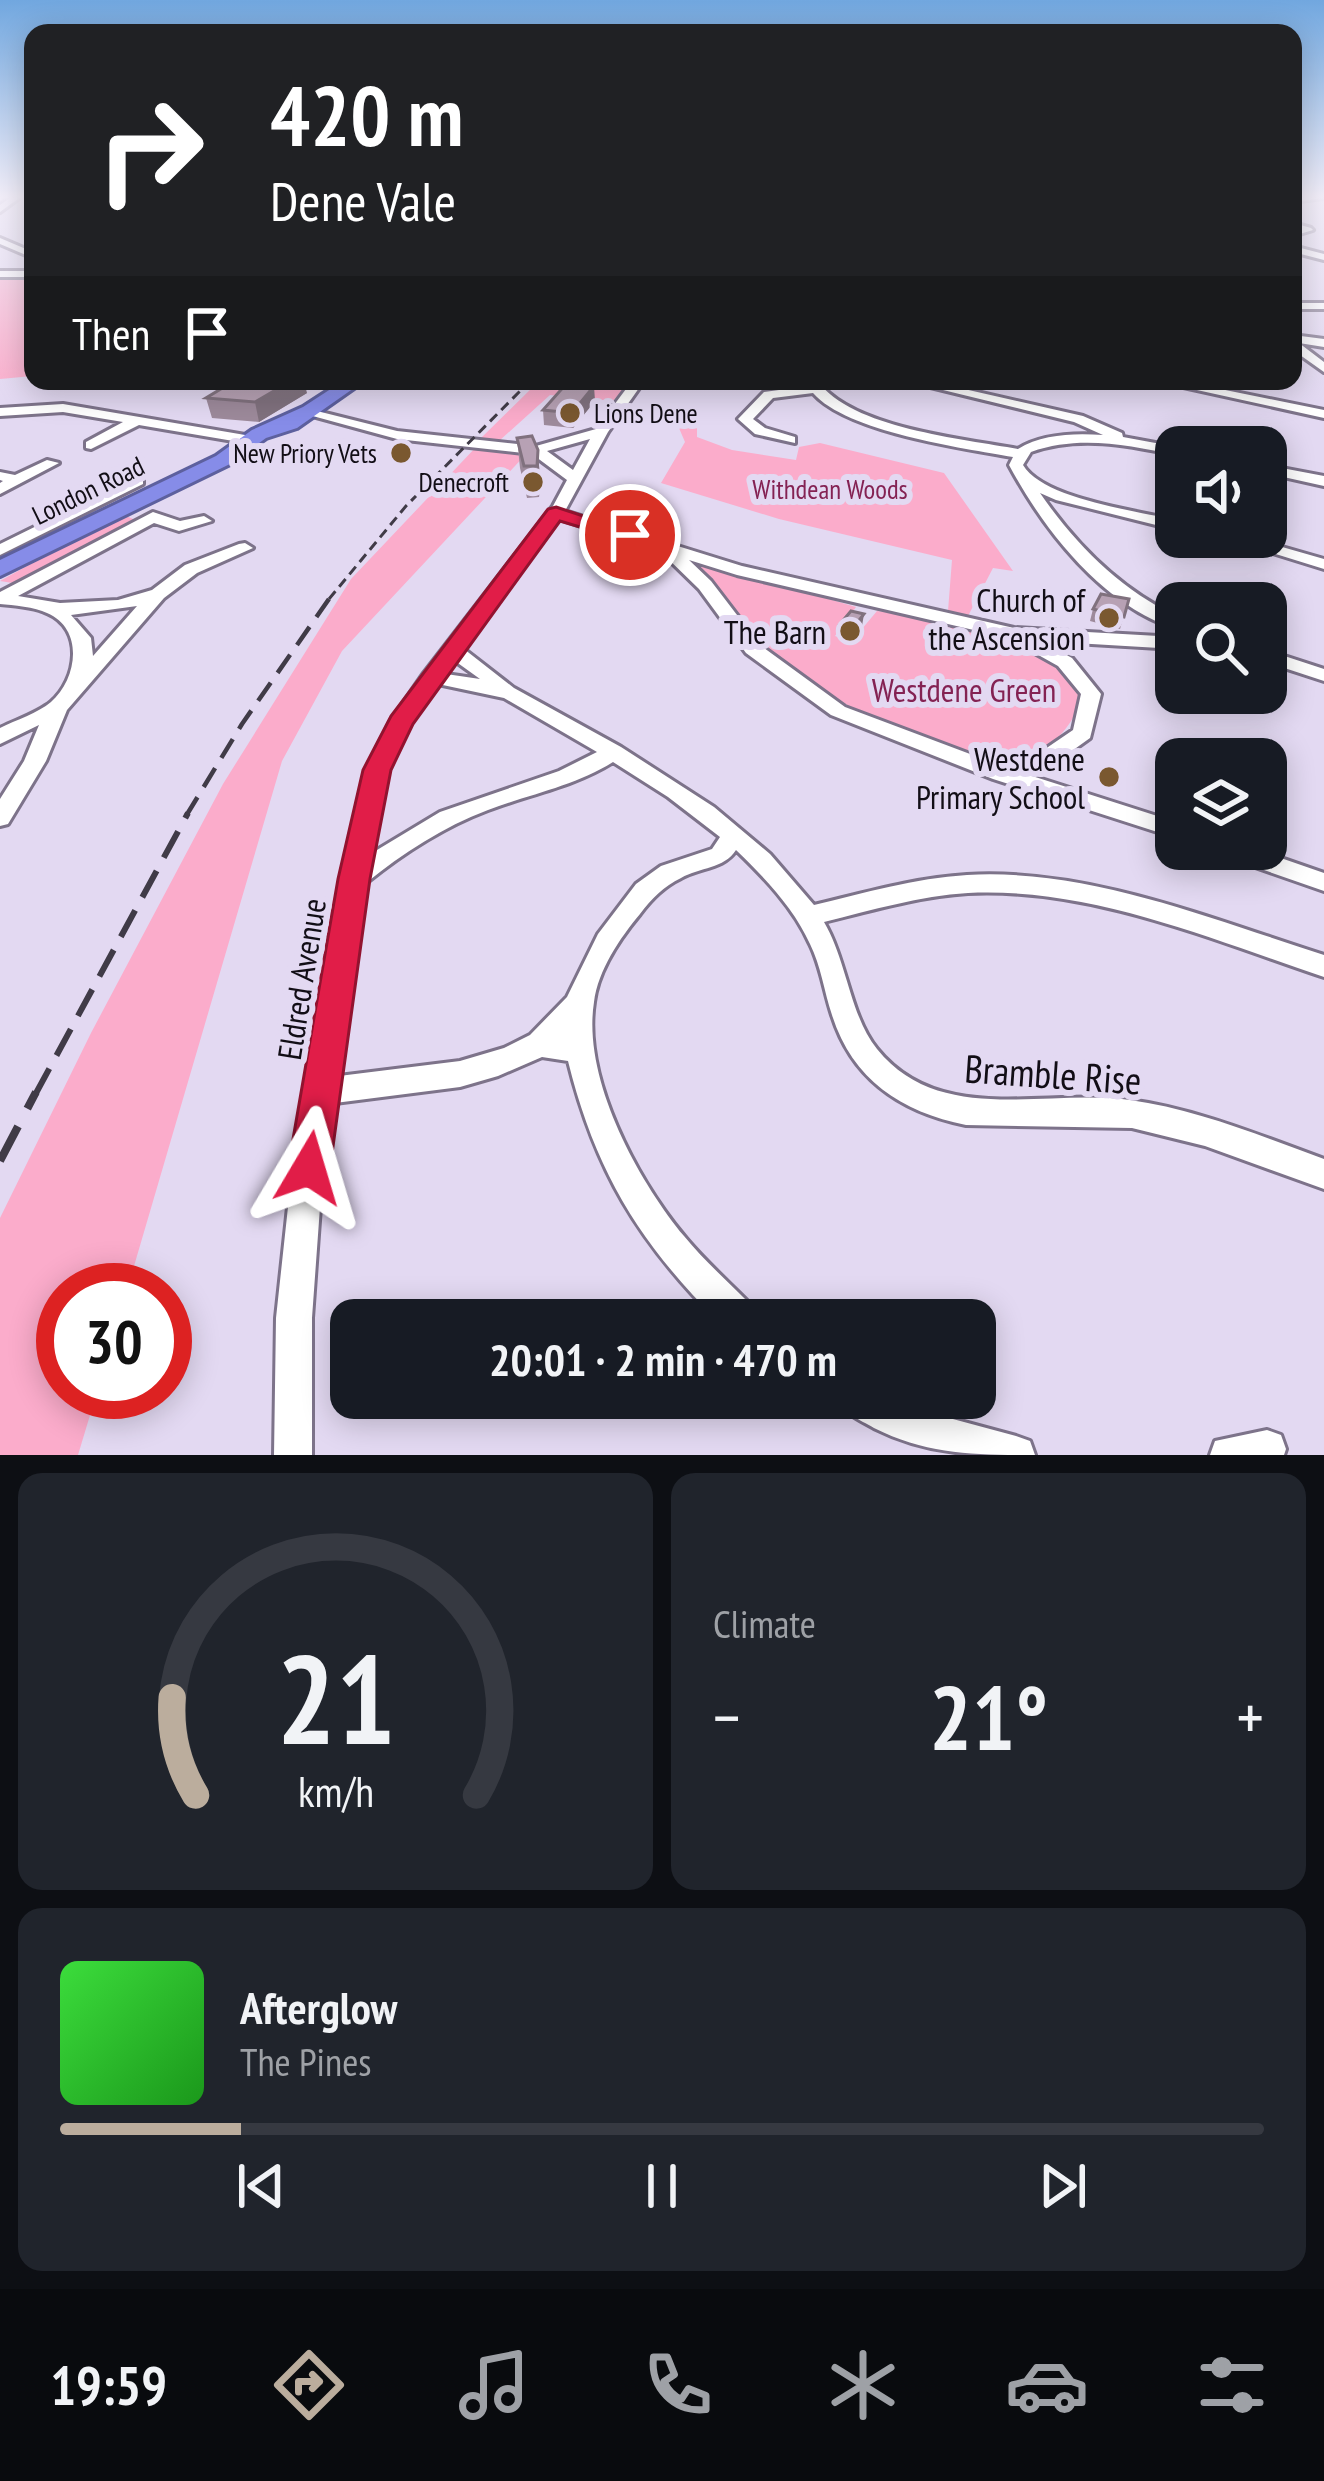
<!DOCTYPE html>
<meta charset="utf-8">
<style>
body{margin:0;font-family:"PT Sans Narrow",sans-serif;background:#20242c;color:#f1f3f6;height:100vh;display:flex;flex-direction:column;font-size:45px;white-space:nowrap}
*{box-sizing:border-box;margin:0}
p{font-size:39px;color:#9ea1a6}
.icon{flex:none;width:66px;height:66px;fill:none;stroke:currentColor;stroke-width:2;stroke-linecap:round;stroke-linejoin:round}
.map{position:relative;height:1455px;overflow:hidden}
.drawer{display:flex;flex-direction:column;gap:18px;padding:18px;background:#0d0f14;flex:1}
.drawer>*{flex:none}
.hud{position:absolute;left:24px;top:24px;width:1278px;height:366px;border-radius:24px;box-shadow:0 6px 30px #0003;background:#202124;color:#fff;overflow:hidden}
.fabs{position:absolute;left:1155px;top:426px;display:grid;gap:24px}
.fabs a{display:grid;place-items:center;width:132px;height:132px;border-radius:24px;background:#171b24;box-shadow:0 6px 30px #0003;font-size:60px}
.speed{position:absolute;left:36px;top:1263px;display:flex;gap:24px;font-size:60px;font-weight:700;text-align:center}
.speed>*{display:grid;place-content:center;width:156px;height:156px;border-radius:50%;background:#171b24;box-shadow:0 6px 30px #0003;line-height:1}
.speed .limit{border:18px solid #d22;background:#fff;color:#111}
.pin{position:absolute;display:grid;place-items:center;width:102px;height:102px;color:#fff;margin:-51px;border:6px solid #fff;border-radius:50%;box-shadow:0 3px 12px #0007}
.me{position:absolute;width:132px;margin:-66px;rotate:7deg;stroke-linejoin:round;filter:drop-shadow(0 0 9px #0008)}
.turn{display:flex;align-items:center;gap:42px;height:252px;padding:0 48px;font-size:54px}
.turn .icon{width:156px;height:156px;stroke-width:2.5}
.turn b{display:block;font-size:84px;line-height:102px}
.then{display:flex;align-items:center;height:114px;padding:0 48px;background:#0003;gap:24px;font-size:45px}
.big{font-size:90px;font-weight:600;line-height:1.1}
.drawer .widget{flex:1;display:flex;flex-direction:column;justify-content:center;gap:18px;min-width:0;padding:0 42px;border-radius:24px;background:#20242c}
.drawer .dial{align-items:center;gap:0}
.dial svg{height:312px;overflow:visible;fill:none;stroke:#363941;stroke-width:7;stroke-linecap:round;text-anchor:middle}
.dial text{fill:#f1f3f6;stroke:none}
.song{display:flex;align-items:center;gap:36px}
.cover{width:144px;height:144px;border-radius:18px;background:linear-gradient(135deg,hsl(120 70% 55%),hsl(120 70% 35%))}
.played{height:12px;border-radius:6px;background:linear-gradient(90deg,#bbad9d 15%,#363941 15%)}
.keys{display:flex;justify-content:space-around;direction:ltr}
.heat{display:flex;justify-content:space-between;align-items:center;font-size:66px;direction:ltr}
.drawer .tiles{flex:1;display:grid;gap:18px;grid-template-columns:1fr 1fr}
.widget:last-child{grid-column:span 2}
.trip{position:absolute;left:330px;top:1299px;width:666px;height:120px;border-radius:24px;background:#171b24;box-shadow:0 6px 30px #0003;font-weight:600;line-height:120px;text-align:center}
.tab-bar{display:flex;height:192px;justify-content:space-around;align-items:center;background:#090b0e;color:#9ea1a6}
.tab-bar .icon{width:84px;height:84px}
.tab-bar .active{color:#bbad9d}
.tab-bar b{font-size:54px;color:#f1f3f6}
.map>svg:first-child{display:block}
</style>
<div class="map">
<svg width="1324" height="1455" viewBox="0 0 1324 1455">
<rect width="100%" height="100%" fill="#e3d9f2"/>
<path fill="#fbaccb" d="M 0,274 L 33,275 L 33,376 L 0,379 Z
M 539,381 L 630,381 L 613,401 L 550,395 L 499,441 L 481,438 Z
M 677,408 L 697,412 L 697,437 L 732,450 L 796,460 L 799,447 L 820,443 L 944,473 L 1013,571 L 993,568 L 968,616 L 948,611 L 952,560 L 779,519 L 661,483 L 685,442 L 673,414 Z
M 477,446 L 528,452 L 342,651 L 282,761 L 127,1290 L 63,1290 L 63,1392 L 97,1392 L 78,1455 L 0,1455 L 0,1218 L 91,1033 L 223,784 L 351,579 Z
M 121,514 L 138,521 L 19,584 L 0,581 Z
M 679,555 L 856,607 L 835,636 L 851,642 L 877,611 C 936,618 1003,627 1053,660 C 1065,668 1075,684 1084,696 C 1072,727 1049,755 1013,760 C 951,769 821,695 772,656 C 738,627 709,588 679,555 Z"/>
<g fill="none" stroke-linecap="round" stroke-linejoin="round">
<g stroke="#7d738a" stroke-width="6">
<path id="minor" d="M 10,198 L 19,198 L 0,212 L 0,205 Z
M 1293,198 L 1323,198 L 1293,202 Z
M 1297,224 L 1311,228 L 1313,230 L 1293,236 L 1296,230 L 1293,226 Z
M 0,238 L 33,252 L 33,258 L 0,244 Z
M 1293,246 L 1324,254 L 1324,260 L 1293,252 Z
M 0,271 L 33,271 L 33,277 L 0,277 Z
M 1293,303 L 1324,303 L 1324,309 L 1293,309 Z
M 1293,335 L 1324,339 L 1324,347 L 1299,343 L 1324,362 L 1324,372 L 1293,350 Z
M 632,381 L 644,381 L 608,432 L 565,511 L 742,566 L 1014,628 L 1176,637 L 1176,649 L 1041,641 L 1072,658 L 1101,694 L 1090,738 L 1044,771 L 1029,775 L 1176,822 L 1176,838 L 993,779 L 831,715 L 746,653 L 699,589 L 660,551 L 559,519 L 464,649 L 514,688 L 621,747 L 714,807 L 770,854 L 814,905 C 864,893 915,878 967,875 C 1088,868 1211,919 1324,955 L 1324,977 C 1211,939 1090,887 968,893 C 920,896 872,910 824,922 C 847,961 850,1016 877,1049 C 940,1127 1045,1088 1130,1100 C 1196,1109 1261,1136 1324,1159 L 1324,1189 L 1205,1146 L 1132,1128 L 966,1125 C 901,1112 852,1079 832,1015 C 824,991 821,966 810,944 C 794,908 764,877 736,850 C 724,869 700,867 681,878 C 664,886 651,899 640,914 C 620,938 598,970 594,1002 C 582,1078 637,1179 684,1236 C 705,1262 731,1284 754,1308 L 760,1320 L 717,1320 C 638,1241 595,1170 568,1061 L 542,1057 L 498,1076 L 460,1087 L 335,1103 L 320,1207 L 312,1318 L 312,1455 L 274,1455 L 276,1318 L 288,1207 L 304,1091 L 342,879 L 366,770 L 390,722 L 424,673 L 553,506 L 567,480 L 532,454 L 397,439 L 298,412 L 305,408 L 397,431 L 536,446 L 596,429 ZM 590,439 L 573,470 L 547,451 ZM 689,560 L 737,575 L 1008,638 L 1058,666 L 1081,694 L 1073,730 L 1029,760 L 1002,766 L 845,707 L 760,645 L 711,581 ZM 455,661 L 480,679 L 446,674 ZM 438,684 L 504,698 L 597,752 L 559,771 L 440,812 L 372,853 L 388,770 L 410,723 ZM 613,762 L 668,797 L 720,837 L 712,849 L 661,866 L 636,884 L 598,934 L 567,997 L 530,1035 L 504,1048 L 460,1061 L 339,1076 L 366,883 C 403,853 443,827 488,810 C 530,794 575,786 613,762 Z
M 806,381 L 818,381 C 850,428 964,439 1018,449 C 1042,434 1074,433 1103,435 L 1074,422 L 906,381 L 929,381 L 1083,416 L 1122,433 L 1123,437 L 1177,447 L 1176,455 C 1127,445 1079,435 1031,452 L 1023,465 C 1043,499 1137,511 1176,520 L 1176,530 L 1056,500 L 1040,493 C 1075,544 1120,589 1176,616 L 1176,629 C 1102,605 1044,530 1009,465 L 1013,457 C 962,448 847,432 813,393 L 773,398 L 753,419 L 765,428 L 795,437 L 795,443 L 755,434 L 738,419 L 764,392 L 809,386 Z
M 1156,381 L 1181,381 L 1324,410 L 1324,418 Z
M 63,404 L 251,436 L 258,440 L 251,444 L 139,425 L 91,449 L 86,448 L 86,442 L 123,422 L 63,412 L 0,416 L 0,408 Z
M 47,460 L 59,463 L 0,494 L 0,483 L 3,481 L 0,480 L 0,472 L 15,475 Z
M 1266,465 L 1324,476 L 1324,486 L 1266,473 Z
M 138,476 L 143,478 L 143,484 L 0,555 L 0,544 Z
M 153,512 L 180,521 L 204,516 L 212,521 L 179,531 L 154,523 L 18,596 L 60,603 L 118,600 L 152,590 L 185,565 L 239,544 L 245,543 L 253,548 L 197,573 L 164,598 L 67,710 L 46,761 L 8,824 L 0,826 L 0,799 L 24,761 L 39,725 L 0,744 L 0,728 C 16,720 38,713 51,702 C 77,680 85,629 47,613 C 35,607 13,605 0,604 L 0,592 ZM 137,606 L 93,656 L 91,638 L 71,615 Z
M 1221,537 L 1247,537 L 1324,559 L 1324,569 Z
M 1266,650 L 1324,669 L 1324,681 L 1266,662 Z
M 1217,849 L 1255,849 L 1324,873 L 1324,891 L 1221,855 Z
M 838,1398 L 894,1398 L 912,1408 L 1016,1436 L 1030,1441 L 1035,1455 C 975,1455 928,1455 874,1428 C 859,1419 845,1415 838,1398 Z
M 1267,1430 L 1281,1435 L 1286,1449 L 1284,1455 L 1210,1455 L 1215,1441 Z"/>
</g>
<g stroke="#5d609e" stroke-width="6">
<path id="highway" d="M 343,381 L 364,381 L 297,428 L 266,438 L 230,464 L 0,576 L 0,560 L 216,456 L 252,430 L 303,407 Z"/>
</g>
<use href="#minor" fill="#fff" fill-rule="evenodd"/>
<use href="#highway" fill="#868ce8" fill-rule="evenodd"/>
<path stroke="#403b47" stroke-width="3" stroke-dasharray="10 6" stroke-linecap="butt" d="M 329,599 L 406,506 L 530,381"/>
<path stroke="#403b47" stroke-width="4.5" stroke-dasharray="22 12" stroke-linecap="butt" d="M 186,816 L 242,724 L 331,596"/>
<path stroke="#403b47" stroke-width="6" stroke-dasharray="30 15" stroke-linecap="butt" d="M 35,1095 L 188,813"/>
<path stroke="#403b47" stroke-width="8" stroke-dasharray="39 20" stroke-linecap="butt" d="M 0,1161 L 36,1092"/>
</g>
<path fill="#9d8a9b" d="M 307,393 L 259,422 L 212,418 L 206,398 Z
M 595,401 L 573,428 L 544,425 L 543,410 Z
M 517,438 L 538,450 L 540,481 L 539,497 L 527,498 L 520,468 Z
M 1129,599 L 1120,629 L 1090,621 L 1093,609 Z
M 840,624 L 862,626 L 851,640 L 839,636 Z"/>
<path fill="#80717e" d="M 291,381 L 304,381 L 307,393 L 259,422 L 255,402 Z
M 594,386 L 595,401 L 573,428 L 572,413 Z
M 538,450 L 540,481 L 539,497 L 537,466 Z
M 864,614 L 862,626 L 851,640 L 853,628 Z"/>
<path fill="#b7a1b4" stroke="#80717e" stroke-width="3" d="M 234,381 L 291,381 L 255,402 L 206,398 Z
M 567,383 L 594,386 L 572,413 L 543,410 Z
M 532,436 L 538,450 L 537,466 L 524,466 L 517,438 Z
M 1101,594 L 1129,599 L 1124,617 L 1093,609 Z
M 851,611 L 864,614 L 853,628 L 840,624 Z"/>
<linearGradient id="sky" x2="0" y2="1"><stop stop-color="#71a7df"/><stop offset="0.49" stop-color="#f2eef9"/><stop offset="1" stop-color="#f2eef9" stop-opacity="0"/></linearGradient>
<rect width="1324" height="402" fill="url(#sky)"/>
<path fill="#e11d48" stroke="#92132f" stroke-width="3" d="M 556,507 L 641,535 L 630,542 L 560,521 L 413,724 L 391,770 L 370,879 L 330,1168 L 323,1182 L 309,1187 L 295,1182 L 288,1168 L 338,879 L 363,770 L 391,716 L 548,509 Z"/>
<g fill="#7a5830" stroke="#e3d9f2" stroke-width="4.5">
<circle cx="570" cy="413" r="12"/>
<circle cx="401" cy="453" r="12"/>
<circle cx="533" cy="482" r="12"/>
<circle cx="1109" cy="618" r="12"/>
<circle cx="850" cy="631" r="12"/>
<circle cx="1109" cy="777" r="12"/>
</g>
<g text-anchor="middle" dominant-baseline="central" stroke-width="12" stroke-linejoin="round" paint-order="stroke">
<g font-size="27" fill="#120e16" stroke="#e3d9f2" text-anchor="end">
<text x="594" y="413" text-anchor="start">Lions Dene</text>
<text x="377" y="453">New Priory Vets</text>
<text x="509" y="482">Denecroft</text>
</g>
<g font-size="27" fill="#842253" stroke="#e3d9f2">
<text x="830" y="489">Withdean Woods</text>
</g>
<g font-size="27" fill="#120e16" stroke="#e3d9f2">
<text transform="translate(88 490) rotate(-26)">London Road</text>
</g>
<g font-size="33" fill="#120e16" stroke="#e3d9f2" text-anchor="end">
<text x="1085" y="599">Church of<tspan x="1085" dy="38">the Ascension</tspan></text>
<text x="826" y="631">The Barn</text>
<text x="1085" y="758">Westdene<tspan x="1085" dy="38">Primary School</tspan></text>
</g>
<g font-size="33" fill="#842253" stroke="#e3d9f2">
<text x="964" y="689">Westdene Green</text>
</g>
<g font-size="33" fill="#120e16" stroke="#e3d9f2">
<text transform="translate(301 979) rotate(-81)">Eldred Avenue</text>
</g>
<g font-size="39" fill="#120e16" stroke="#e3d9f2">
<text transform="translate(1053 1074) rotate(4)">Bramble Rise</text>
</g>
</g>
</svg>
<div class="fabs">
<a><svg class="icon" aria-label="sound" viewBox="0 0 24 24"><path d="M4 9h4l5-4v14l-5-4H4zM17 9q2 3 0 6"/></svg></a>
<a><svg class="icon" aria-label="search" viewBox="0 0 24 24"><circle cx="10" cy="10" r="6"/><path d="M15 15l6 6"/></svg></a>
<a><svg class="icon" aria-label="layers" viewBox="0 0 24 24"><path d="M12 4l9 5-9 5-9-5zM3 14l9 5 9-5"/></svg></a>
</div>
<div class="speed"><div class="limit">30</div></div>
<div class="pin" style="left:630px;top:535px;background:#d93025"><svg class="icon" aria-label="arrive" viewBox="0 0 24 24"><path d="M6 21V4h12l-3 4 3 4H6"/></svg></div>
<svg class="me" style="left:309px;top:1168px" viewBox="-20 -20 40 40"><path d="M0-17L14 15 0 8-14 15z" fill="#e11d48" stroke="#fff" stroke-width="4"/></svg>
<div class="trip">20:01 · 2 min · 470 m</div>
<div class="hud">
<div class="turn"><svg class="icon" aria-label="right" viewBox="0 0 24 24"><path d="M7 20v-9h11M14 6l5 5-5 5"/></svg><div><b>420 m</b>Dene Vale</div></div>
<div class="then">Then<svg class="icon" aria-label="arrive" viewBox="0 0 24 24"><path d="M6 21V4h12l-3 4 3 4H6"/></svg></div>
</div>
</div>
<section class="drawer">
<div class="tiles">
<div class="widget dial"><svg viewBox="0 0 100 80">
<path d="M14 69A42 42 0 1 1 86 69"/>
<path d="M14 69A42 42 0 0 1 8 44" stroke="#bbad9d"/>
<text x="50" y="56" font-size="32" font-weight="700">21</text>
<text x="50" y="72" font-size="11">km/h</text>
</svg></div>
<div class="widget"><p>Climate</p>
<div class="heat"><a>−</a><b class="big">21°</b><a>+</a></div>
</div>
<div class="widget">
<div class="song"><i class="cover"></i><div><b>Afterglow</b><p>The Pines</p></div></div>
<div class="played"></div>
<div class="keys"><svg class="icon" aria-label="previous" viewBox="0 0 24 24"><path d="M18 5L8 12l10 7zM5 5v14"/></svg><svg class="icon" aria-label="pause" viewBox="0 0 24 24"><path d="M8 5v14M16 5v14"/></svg><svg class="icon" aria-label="next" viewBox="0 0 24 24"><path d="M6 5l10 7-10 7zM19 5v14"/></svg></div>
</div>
</div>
</section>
<nav class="tab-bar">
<b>19:59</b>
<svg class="icon active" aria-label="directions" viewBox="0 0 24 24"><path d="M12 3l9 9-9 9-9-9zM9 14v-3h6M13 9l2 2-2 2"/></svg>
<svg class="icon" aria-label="music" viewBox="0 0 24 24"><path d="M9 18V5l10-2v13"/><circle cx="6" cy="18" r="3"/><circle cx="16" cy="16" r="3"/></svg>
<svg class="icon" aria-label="phone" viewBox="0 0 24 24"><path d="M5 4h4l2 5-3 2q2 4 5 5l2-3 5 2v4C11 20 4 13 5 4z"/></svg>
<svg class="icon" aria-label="climate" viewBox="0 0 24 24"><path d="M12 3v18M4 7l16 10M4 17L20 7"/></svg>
<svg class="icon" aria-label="car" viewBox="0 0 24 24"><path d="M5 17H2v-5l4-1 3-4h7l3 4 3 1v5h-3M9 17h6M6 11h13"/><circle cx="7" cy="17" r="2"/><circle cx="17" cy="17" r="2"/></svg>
<svg class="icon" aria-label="filters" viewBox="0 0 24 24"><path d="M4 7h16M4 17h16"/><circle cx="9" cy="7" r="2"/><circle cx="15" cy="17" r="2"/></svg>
</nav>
